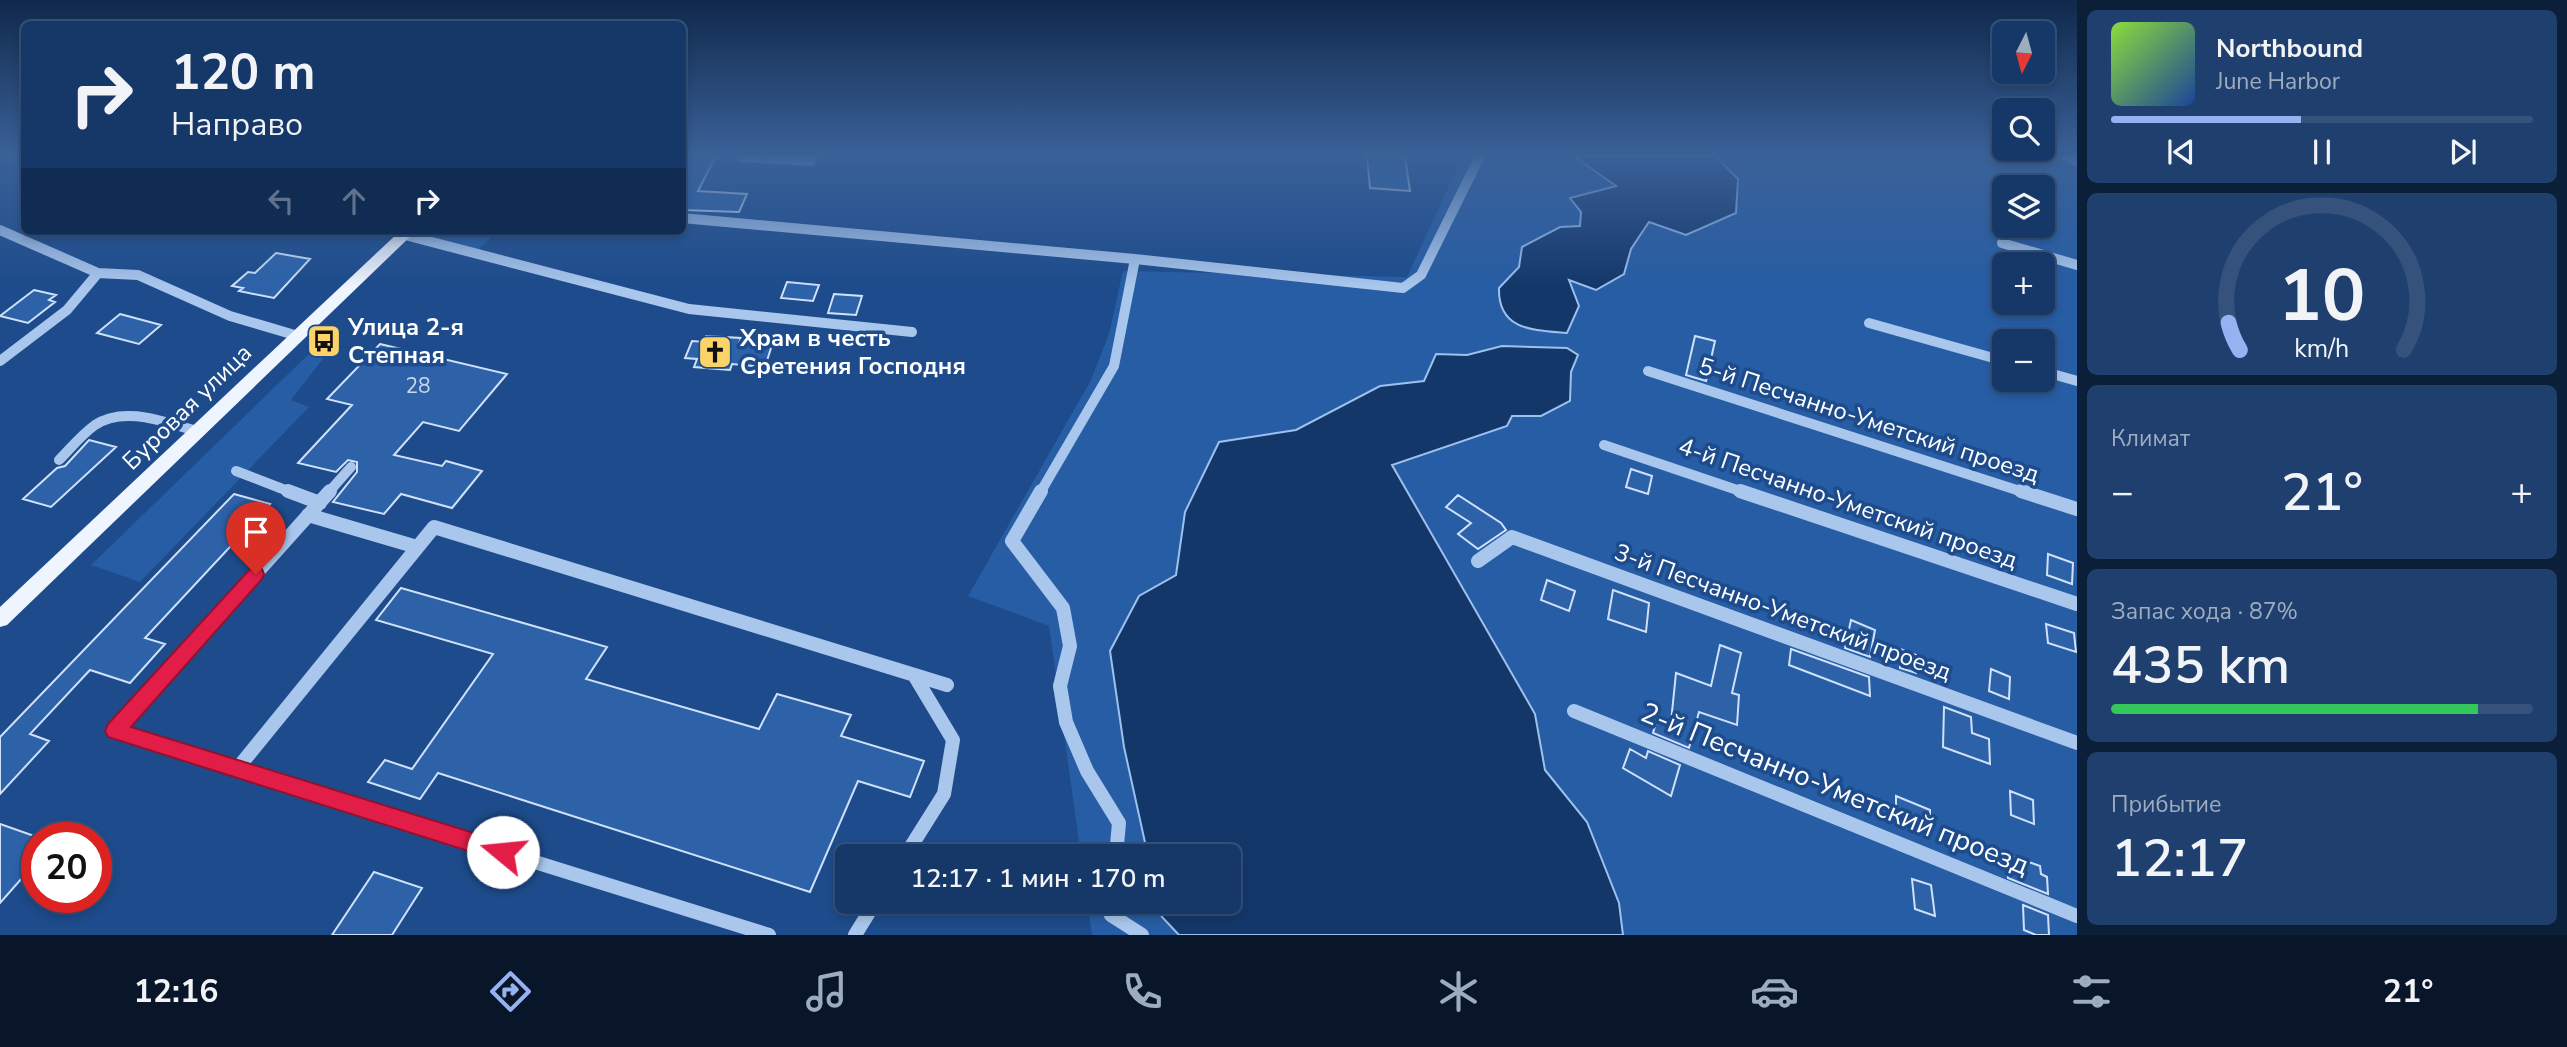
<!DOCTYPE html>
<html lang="ru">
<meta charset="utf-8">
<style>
body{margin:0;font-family:"Nunito Sans",sans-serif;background:#1f3f6e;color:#f1f3f6;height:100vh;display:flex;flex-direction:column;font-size:26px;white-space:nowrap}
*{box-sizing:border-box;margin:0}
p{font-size:23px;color:#9eacc0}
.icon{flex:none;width:38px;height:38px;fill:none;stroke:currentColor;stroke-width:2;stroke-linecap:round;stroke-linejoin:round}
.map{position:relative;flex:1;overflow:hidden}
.side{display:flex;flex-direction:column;gap:10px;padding:10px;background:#0c1f39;width:490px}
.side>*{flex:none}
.guide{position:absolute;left:21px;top:21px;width:665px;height:214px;border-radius:10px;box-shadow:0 4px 10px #0003,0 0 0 2px #35527c;background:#163868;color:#f1f3f6;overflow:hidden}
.needle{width:46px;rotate:186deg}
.tools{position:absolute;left:1992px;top:21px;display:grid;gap:14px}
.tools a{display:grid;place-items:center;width:63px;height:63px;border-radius:10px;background:#163868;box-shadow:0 4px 10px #0003,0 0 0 2px #35527c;font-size:35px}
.speed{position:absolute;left:21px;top:822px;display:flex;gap:14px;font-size:35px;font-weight:700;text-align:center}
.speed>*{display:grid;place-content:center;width:91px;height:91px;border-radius:50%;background:#163868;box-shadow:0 4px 10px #0003,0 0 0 2px #35527c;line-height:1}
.speed .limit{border:10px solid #d22;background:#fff;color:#111}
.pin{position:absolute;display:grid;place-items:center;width:60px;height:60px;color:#fff;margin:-72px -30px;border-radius:50% 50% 50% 0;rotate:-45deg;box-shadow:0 0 7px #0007}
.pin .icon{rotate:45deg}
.me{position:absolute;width:77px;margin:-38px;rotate:287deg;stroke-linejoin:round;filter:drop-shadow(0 0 5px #0008)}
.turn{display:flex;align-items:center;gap:24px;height:147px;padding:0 35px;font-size:32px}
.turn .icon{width:91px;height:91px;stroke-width:2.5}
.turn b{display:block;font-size:49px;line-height:60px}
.lanes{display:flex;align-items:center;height:66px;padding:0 35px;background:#0003;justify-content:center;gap:35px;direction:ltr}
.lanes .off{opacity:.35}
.big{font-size:52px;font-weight:600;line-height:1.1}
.side .card{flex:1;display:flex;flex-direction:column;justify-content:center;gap:10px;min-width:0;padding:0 24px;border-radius:10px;background:#1f3f6e}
.side .dial{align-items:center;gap:0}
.dial svg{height:182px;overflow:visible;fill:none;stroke:#35527c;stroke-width:7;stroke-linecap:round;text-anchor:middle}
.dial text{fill:#f1f3f6;stroke:none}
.song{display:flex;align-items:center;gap:21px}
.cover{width:84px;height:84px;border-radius:10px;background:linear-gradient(135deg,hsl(90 70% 55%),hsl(220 70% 35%))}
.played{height:7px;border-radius:4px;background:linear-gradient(90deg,#95b2f1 45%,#35527c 45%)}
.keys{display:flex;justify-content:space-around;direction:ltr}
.heat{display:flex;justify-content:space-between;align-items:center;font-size:38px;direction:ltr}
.charge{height:10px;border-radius:5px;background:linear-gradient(90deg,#34c759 87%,#35527c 0)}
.trip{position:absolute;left:835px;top:844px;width:406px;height:70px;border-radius:10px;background:#163868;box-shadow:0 4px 10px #0003,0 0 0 2px #35527c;font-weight:600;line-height:70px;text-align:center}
.menu{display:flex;height:112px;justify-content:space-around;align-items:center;background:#09162a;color:#9eacc0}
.menu .icon{width:49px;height:49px}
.menu .selected{color:#95b2f1}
.menu b{font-size:32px;color:#f1f3f6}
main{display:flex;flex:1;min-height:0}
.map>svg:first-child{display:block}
</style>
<main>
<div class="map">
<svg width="2077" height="935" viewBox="0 0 2077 935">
<rect width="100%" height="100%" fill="#1d4b8b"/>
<path fill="#275da4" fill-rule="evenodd" d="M 1463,156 L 1574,156 L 1617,186 L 1570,198 L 1581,212 L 1580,226 L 1560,227 L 1522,247 L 1519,267 L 1510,274 C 1527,276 1554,284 1570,279 C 1598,270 1638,249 1649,222 L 1738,179 L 1715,156 L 2077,156 L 2077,935 L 1623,935 L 1619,903 L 1587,822 L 1545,770 L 1535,714 L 1392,465 L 1507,426 L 1512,416 L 1541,416 L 1578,355 L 1502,346 L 1467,355 L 1436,354 L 1424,381 L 1380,386 L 1296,430 L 1219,442 L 1185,512 L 1176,575 L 1139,596 L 1110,651 L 1124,747 L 1148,856 L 1081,856 L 1049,626 L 968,596 L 1091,380 L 1109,334 L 1123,271 L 1407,277 ZM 2004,187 L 2042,187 L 2042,226 L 2004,226 ZM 2004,264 L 2042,264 L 2042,303 L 2004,303 ZM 2004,341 L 2042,341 L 2042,380 L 2004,380 Z
M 434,231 L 498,231 L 478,250 L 428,236 Z
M 314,349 L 326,355 L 291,400 L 309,407 L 140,582 L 91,565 Z
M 1087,901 L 1158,901 L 1162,917 L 1179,935 L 1092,935 Z"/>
<path fill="#14376a" stroke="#9dc1ee" stroke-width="2" d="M 1574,156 L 1715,156 L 1738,179 L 1736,213 L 1686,235 L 1649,222 L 1631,249 L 1624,274 L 1596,290 L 1569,280 L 1579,306 L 1567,333 C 1532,330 1498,330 1499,288 L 1519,267 L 1522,247 L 1560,227 L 1580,226 L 1581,212 L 1570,198 L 1616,186 Z
M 1502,346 L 1567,348 L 1578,355 L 1571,372 L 1570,401 L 1541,416 L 1512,416 L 1507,426 L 1392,465 L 1535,714 L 1545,770 L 1587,822 L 1619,903 L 1623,935 L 1179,935 L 1162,917 L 1158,901 L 1228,901 L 1228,856 L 1148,856 L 1124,747 L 1110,651 L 1139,596 L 1176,575 L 1185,512 L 1219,442 L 1296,430 L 1380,386 L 1424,381 L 1436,354 L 1467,355 Z"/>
<path fill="#2d62a9" stroke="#cfe1f9" stroke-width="2" d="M 682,156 L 716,156 L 698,191 L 747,194 L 739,212 L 682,210 Z
M 1367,156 L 1405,156 L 1410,191 L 1370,188 Z
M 276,253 L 310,259 L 274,298 L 239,291 L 243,288 L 232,286 L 248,272 L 255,273 Z
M 787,282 L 819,285 L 813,301 L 781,298 Z
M 34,290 L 56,295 L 49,300 L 55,302 L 28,323 L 0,316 Z
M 834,294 L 862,296 L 856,315 L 828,313 Z
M 120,314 L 161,325 L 139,344 L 97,333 Z
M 706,336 L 741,338 L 739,343 L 772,345 L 765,367 L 732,364 L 730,370 L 694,367 L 697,359 L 685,358 L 692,341 L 704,342 Z
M 1695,336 L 1715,341 L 1706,381 L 1686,375 Z
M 380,344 L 507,374 L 459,431 L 423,422 L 394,455 L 442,466 L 446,461 L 482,471 L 452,508 L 401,494 L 384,514 L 333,502 L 357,472 L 357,462 L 348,460 L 336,472 L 298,463 L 352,405 L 327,399 Z
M 89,440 L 116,447 L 51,507 L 23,499 L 57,468 L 65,466 Z
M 1631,469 L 1652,476 L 1648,494 L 1626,487 Z
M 234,494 L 270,504 L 145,638 L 165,644 L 130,683 L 90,670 L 30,734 L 49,741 L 0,794 L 0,737 Z
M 1458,495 L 1501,523 L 1506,530 L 1478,549 L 1458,534 L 1471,523 L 1446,507 Z
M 2048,554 L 2073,563 L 2072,584 L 2047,575 Z
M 1547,580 L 1575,591 L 1569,611 L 1541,600 Z
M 401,588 L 607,647 L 586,679 L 759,729 L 777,694 L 851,715 L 841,736 L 924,761 L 910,797 L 858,781 L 810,892 L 438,773 L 420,799 L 368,782 L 385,760 L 412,769 L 493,654 L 376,620 Z
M 1613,590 L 1649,603 L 1646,632 L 1608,619 Z
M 1851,620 L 1875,630 L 1870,657 L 1845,648 Z
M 2046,624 L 2074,633 L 2076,652 L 2048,643 Z
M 1720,645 L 1741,653 L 1732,693 L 1739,695 L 1737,725 L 1699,712 L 1689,748 L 1653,733 L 1658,716 L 1671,722 L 1676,673 L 1711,686 Z
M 1791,649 L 1869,677 L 1870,696 L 1789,665 Z
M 1900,649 L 1916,655 L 1916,673 L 1900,668 Z
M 1991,669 L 2010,677 L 2009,699 L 1989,691 Z
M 1944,707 L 1971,717 L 1972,733 L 1989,739 L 1990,764 L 1943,747 Z
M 1630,749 L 1646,758 L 1648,751 L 1680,765 L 1671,796 L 1623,768 Z
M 2010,791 L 2033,800 L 2034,824 L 2011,815 Z
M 1896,796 L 1930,810 L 1930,829 L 1896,816 Z
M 0,824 L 37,837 L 37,861 L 0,903 Z
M 2006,854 L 2040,866 L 2041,874 L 2047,877 L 2048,894 L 2008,878 Z
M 374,872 L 422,888 L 392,935 L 332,935 Z
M 1912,879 L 1931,885 L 1935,916 L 1915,909 Z
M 2023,905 L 2048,915 L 2049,935 L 2036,935 L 2024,930 Z"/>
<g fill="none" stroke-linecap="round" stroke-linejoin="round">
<path stroke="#a9c6ec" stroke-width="10" d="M 2065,156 L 2077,161
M 741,157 L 811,161 L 813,156
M 682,218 L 1135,259 L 1403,288 L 1421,275 L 1480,156
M 0,230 L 98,273 L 138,275 L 230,316 L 298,336
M 405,235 L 689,309 L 912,332
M 2002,243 L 2077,265
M 1869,323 L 2004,361
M 0,361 L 67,310 L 98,273
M 1648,371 L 2026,493
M 2042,371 L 2077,381
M 1604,445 L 1746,493
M 59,460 C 71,448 81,435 95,425 C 125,405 166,423 197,431
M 236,471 L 293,493
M 328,493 L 351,467
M 1040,493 L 1114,366 L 1135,259"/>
<path stroke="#a9c6ec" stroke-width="14" d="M 288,491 L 320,503
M 1041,491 L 1012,541 L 1063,608 L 1070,646 L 1060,686 L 1066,722 L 1087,771 L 1119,823 L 1116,856
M 1740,491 L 2077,604
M 2021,491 L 2077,509
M 308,515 L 417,547
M 1478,561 L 1512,537 L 2077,743
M 1574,711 L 2077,916
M 237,769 L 115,731 L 330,491
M 905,856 L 944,794 L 953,740 L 914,675
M 1112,901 L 1111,915 L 1142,935
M 769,935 L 237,769 L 434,527 L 947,685
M 855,935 L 876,901"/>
<path fill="#eff5ff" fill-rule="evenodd" d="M 400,231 L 416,231 L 7,625 L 0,627 L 0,607 Z"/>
</g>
<linearGradient id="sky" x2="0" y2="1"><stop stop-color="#10294c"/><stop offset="0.54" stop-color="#3a6198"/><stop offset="1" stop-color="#3a6198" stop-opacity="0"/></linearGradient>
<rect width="2077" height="287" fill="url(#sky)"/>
<path fill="#e11d48" stroke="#92132f" stroke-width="2" d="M 256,567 L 262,569 L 264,574 L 262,579 L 131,727 L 503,842 L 510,845 L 513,852 L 510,859 L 503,862 L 108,737 L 105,731 L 108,724 L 250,569 Z"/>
<defs>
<g id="bus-square" transform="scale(1.75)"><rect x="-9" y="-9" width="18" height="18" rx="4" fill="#fbd368" stroke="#1d4b8b"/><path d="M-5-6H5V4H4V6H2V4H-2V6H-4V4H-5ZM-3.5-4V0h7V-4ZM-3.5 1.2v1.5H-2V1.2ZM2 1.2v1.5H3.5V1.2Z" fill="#111"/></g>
<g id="church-square" transform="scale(1.75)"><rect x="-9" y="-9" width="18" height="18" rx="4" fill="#fbd368" stroke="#1d4b8b"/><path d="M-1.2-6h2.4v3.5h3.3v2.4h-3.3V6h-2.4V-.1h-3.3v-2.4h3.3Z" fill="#111"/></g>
</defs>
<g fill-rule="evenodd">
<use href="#bus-square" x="324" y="341"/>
<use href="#church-square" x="715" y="352"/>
</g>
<g text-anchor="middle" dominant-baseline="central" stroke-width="7" stroke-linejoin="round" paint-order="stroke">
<g font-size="21" fill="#cad8ea">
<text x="418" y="386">28</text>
</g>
<g font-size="24" font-weight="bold" fill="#fff" stroke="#1d4b8b" text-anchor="start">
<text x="348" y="327">Улица 2-я<tspan x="348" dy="28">Степная</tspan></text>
<text x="740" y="338">Храм в честь<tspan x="740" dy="28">Сретения Господня</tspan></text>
</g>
<g font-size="24" fill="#fff" stroke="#1d4b8b">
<text transform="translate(187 407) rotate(-44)">Буровая улица</text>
<text transform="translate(1869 420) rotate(18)">5-й Песчанно-Уметский проезд</text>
<text transform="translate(1848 503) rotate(19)">4-й Песчанно-Уметский проезд</text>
<text transform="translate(1783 612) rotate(20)">3-й Песчанно-Уметский проезд</text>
</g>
<g font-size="28" fill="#fff" stroke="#1d4b8b">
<text transform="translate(1835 789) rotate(22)">2-й Песчанно-Уметский проезд</text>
</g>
</g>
</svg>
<div class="tools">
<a><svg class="needle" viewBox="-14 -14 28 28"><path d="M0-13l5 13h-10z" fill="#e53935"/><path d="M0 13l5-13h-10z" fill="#9eacc0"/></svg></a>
<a><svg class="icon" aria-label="search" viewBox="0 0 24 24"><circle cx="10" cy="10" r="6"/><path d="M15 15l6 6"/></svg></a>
<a><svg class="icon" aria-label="layers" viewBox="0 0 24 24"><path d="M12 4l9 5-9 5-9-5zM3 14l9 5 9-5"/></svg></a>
<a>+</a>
<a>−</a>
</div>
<div class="speed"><div class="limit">20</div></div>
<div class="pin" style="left:256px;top:574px;background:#d93025"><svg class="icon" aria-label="arrive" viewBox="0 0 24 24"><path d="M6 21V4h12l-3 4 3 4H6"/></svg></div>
<svg class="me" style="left:503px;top:852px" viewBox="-20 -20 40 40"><circle r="19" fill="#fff"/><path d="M0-13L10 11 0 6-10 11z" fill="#e11d48"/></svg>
<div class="trip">12:17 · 1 мин · 170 m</div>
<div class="guide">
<div class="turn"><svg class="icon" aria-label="right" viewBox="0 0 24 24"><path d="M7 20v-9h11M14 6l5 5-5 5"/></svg><div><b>120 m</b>Направо</div></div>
<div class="lanes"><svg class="icon off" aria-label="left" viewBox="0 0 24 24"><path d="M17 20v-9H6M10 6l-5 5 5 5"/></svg><svg class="icon off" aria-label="ahead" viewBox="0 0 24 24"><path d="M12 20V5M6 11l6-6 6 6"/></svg><svg class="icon" aria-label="right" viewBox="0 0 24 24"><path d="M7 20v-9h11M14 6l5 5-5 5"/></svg></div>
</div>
</div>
<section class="side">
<div class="card">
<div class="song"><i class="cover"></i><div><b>Northbound</b><p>June Harbor</p></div></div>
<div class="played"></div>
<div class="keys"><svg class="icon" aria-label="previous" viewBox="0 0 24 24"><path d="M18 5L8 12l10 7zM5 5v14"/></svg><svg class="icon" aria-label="pause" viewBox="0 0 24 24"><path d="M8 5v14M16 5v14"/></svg><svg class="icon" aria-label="next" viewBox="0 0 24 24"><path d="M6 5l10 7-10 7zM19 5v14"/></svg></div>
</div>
<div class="card dial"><svg viewBox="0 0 100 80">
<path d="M14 69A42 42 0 1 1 86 69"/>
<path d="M14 69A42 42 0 0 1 9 57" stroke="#95b2f1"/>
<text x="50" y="56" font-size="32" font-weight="700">10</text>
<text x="50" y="72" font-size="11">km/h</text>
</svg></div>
<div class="card"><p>Климат</p>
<div class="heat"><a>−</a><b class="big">21°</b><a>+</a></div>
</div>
<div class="card"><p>Запас хода · 87%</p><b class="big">435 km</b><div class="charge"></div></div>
<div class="card"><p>Прибытие</p><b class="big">12:17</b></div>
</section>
</main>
<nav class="menu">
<b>12:16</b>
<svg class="icon selected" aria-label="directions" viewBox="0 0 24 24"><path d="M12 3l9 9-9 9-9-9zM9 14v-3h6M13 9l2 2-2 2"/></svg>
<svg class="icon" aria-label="music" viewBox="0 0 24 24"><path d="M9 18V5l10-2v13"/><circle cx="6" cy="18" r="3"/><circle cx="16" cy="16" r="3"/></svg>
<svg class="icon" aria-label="phone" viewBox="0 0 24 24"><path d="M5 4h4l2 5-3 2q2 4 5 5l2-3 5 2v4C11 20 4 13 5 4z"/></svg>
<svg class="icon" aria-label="climate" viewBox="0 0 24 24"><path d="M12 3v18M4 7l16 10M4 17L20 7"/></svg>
<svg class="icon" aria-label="car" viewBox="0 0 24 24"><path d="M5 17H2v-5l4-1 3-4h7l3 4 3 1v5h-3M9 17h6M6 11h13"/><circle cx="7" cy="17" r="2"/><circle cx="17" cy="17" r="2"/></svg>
<svg class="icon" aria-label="filters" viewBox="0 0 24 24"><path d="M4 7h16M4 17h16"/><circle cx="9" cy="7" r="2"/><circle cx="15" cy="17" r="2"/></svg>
<b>21°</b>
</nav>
